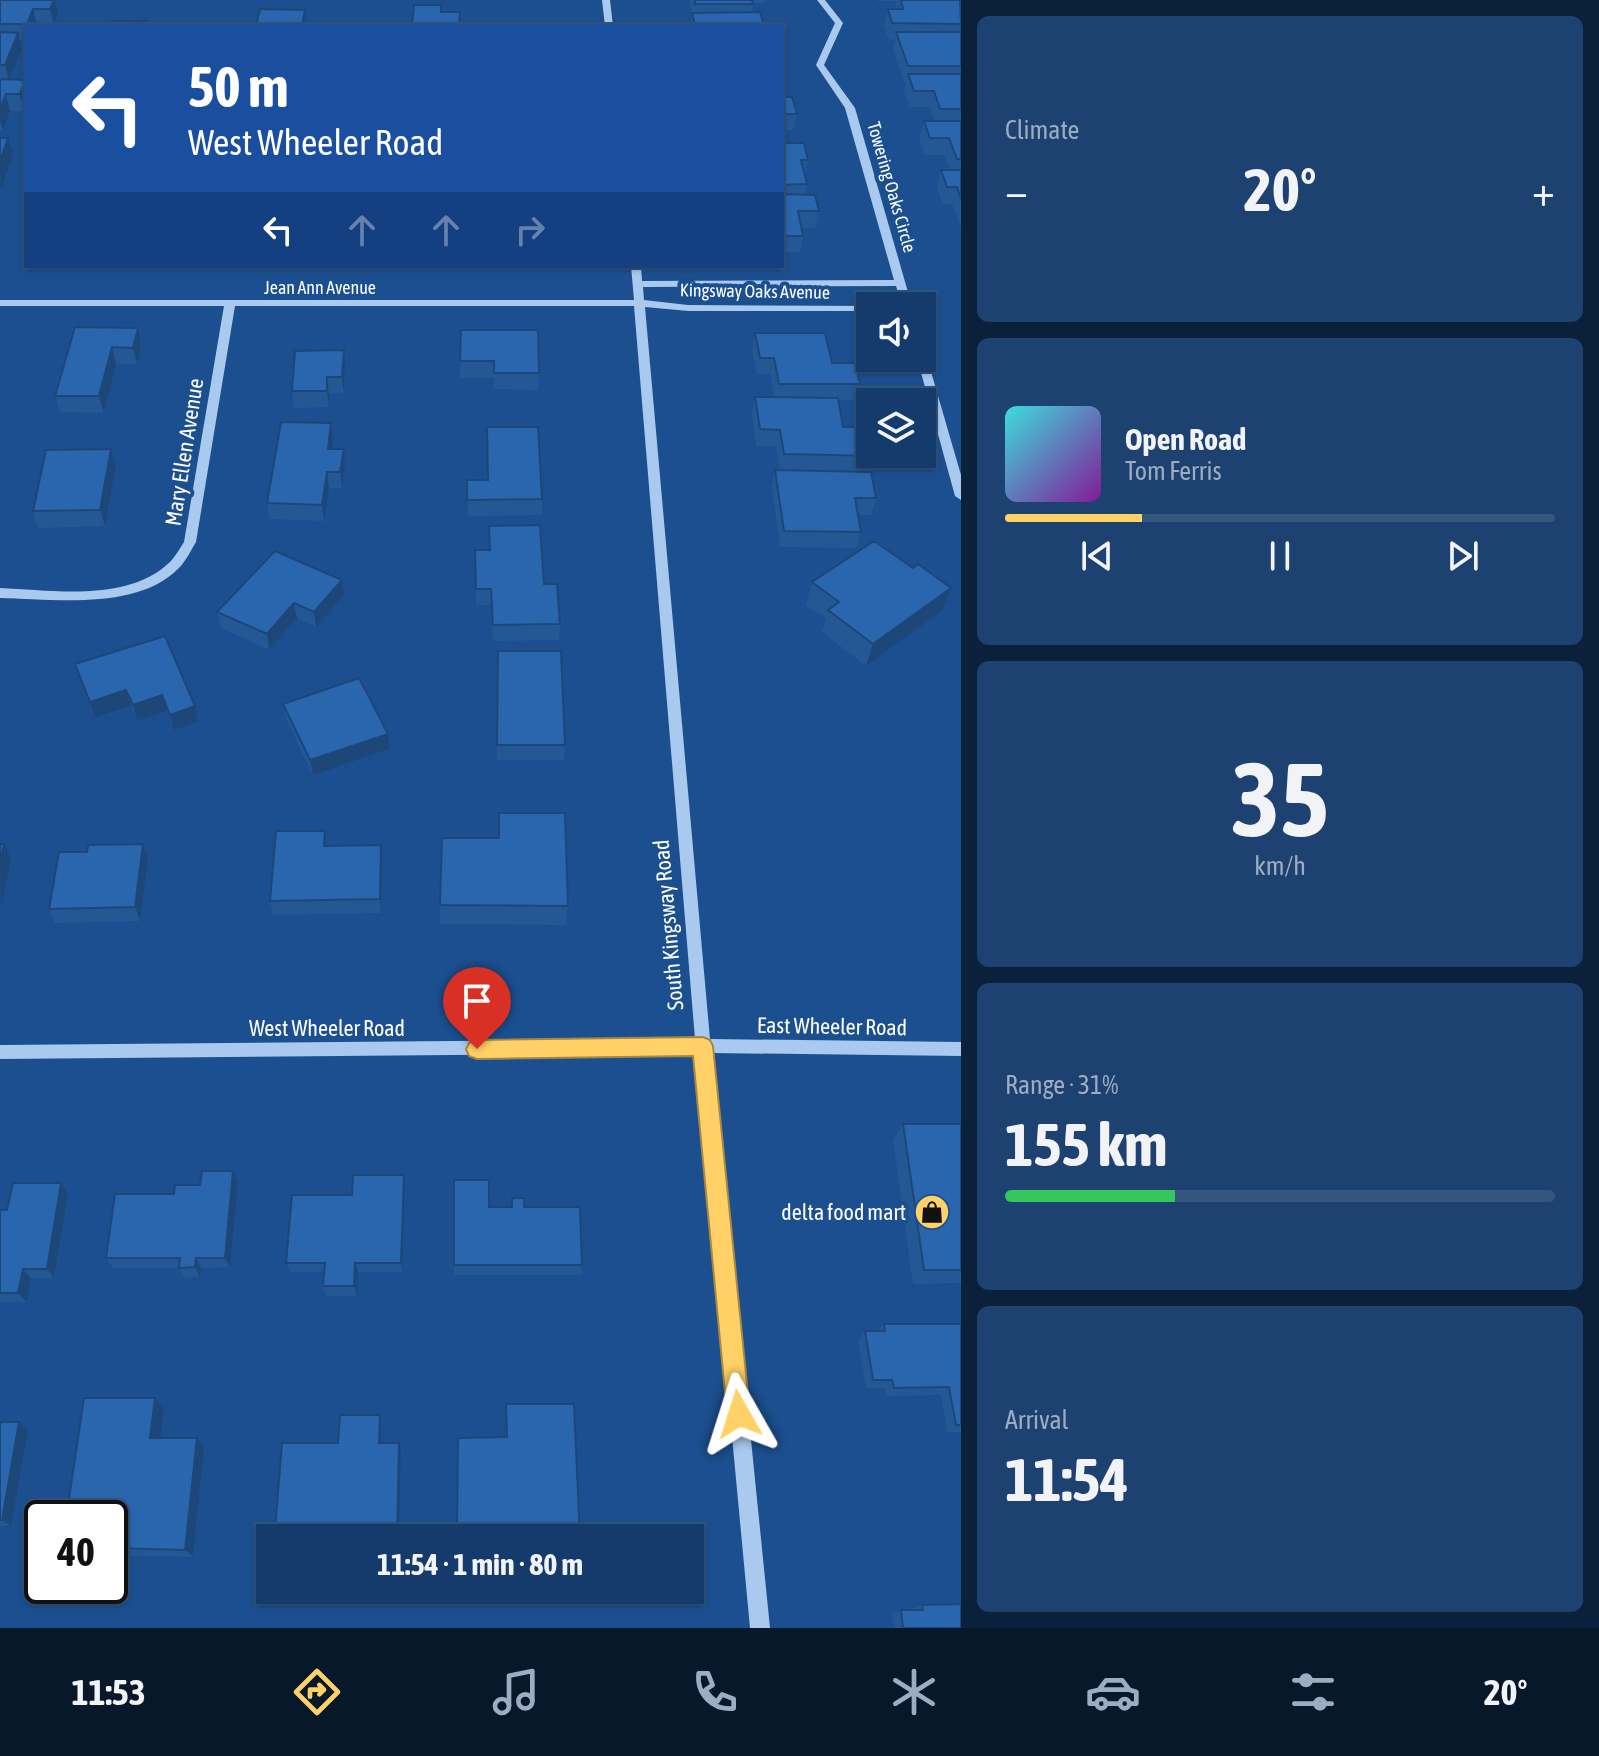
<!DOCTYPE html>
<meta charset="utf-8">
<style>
body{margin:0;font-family:"Asap Condensed",sans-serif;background:#1d4271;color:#f1f3f6;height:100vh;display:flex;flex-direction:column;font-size:30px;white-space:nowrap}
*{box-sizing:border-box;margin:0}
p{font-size:26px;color:#9dadc1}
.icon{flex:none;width:44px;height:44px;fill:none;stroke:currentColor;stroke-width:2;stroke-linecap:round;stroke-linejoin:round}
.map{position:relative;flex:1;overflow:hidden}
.side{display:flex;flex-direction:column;gap:16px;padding:16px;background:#0b203b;width:638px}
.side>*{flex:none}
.top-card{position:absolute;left:24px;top:24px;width:760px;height:244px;border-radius:0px;box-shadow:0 2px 6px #0004,0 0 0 2px #33557e;background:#1a4fa0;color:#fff;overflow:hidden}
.buttons{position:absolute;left:856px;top:292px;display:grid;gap:16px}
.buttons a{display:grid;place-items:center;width:80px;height:80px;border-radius:0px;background:#143b6b;box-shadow:0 2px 6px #0004,0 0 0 2px #33557e;font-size:40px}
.speed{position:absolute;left:24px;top:1500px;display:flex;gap:16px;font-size:40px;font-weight:700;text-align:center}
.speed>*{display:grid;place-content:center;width:104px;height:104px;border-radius:50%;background:#143b6b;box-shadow:0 2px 6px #0004,0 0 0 2px #33557e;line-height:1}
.speed .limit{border:4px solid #111;border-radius:12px;background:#fff;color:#111}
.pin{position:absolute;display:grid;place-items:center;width:68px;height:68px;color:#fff;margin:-82px -34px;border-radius:50% 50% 50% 0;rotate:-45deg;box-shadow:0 0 8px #0007}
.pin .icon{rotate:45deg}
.me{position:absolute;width:88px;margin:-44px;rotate:354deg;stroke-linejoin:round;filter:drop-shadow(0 0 6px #0008)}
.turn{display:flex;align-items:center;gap:28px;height:168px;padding:0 32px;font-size:36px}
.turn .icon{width:104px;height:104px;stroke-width:2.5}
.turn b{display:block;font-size:56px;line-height:68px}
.lanes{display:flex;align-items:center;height:76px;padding:0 32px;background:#0003;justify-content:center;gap:40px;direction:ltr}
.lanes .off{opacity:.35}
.big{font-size:60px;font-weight:700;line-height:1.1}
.side .card{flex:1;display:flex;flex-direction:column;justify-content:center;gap:12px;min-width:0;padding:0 28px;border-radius:12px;background:#1d4271}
.side .dial{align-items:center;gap:0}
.dial b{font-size:104px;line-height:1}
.song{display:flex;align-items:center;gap:24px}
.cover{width:96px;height:96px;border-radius:12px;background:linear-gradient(135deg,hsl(180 70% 55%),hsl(290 70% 35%))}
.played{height:8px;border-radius:4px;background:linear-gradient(90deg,#ffd166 25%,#33557e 25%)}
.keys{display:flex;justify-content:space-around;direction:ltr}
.heat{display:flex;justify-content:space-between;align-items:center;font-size:44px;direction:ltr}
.charge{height:12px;border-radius:6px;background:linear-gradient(90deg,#34c759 31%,#33557e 0)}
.trip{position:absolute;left:256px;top:1524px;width:448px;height:80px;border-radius:0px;background:#143b6b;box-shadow:0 2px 6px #0004,0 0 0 2px #33557e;font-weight:700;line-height:80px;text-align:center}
.dock{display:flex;height:128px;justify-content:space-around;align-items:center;background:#08182b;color:#9dadc1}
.dock .icon{width:56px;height:56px}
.dock .active{color:#ffd166}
.dock b{font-size:36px;color:#f1f3f6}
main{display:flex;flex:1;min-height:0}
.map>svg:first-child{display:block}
</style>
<main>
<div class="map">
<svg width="961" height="1628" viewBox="0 0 961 1628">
<rect width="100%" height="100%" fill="#1b4f8f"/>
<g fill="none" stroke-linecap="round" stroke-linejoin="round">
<path fill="#a9c9ee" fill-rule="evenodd" d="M 602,0 L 610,0 L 613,26 L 605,26 Z
M 817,0 L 825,0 L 843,23 L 824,65 L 855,108 L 912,306 L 902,306 L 896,286 L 643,287 L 644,300 L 688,305 L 874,306 L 870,306 L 870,311 L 688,311 L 645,307 L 710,1039 L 961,1042 L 961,1056 L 712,1053 L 770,1628 L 750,1628 L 696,1053 L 0,1059 L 0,1045 L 695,1039 L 634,306 L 235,306 L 196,542 C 191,550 186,561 179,568 C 137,611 54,599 0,598 L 0,588 C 53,590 127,603 170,562 C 175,557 180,548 184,542 L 224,306 L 0,306 L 0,300 L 634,300 L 631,266 L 641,266 L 642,281 L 894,280 L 845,108 L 816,65 L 835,23 Z
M 922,355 L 927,358 L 961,475 L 961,500 L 955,496 L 917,358 L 922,358 Z"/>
</g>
<path fill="#245895" d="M 0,0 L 55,0 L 58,13 L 54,25 L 26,26 L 26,40 L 20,40 L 22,49 L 10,79 L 25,80 L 26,105 L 24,111 L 10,111 L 3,130 L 0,130 Z
M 689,0 L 765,0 L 764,3 L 753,3 L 752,12 L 764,26 L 690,26 L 692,13 Z
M 877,0 L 960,0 L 961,227 L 952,204 L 942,204 L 937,187 L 941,170 L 950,170 L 944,155 L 925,155 L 919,138 L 924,121 L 934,121 L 930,107 L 909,107 L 904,90 L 906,82 L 904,82 L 893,48 L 895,40 L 888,39 L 884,25 L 888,9 L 895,9 L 896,1 L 877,1 Z
M 782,78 L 784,88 L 782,97 L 797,114 L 793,130 L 784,130 L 786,135 L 784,143 L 808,160 L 805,176 L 807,184 L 805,195 L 819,211 L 815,228 L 801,228 L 803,236 L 800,252 L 782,252 Z
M 75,327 L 141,345 L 137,364 L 116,364 L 104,413 L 60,412 L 55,396 Z
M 461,330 L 539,373 L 538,390 L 494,389 L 494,378 L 460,378 Z
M 755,333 L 832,363 L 860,384 L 856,400 L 838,400 L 843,427 L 876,456 L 871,472 L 876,498 L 871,515 L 858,515 L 861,532 L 856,548 L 780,547 L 772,486 L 775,470 L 780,470 L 776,446 L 756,446 L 752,413 L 755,397 L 775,397 L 770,374 L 757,374 L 752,350 Z
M 345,366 L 344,393 L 329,394 L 329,407 L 294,408 L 292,391 Z
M 333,440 L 332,449 L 344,449 L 345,466 L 342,488 L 329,488 L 324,521 L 269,519 L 267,503 Z
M 111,449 L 116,466 L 105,526 L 38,528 L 33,511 Z
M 467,480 L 488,480 L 542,499 L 542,515 L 468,516 Z
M 475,550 L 544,584 L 560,624 L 559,640 L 493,641 L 491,605 L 476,605 Z
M 913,568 L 951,588 L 943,610 L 866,666 L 822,632 L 826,619 L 806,605 L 812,582 Z
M 344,596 L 316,627 L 297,619 L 269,650 L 221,628 L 217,612 Z
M 498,651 L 565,745 L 564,760 L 497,760 Z
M 75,664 L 195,706 L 199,722 L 174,730 L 167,711 L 137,721 L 131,706 L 95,717 Z
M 283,704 L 389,749 L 313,775 L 286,719 Z
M 498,838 L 568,906 L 566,925 L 440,924 L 440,905 Z
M 327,846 L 382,860 L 381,913 L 273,915 L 270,901 Z
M 148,858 L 140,921 L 55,923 L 49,909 Z
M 903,1124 L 961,1124 L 961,1283 L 913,1284 L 893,1140 Z
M 404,1175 L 405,1186 L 402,1272 L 358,1272 L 357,1296 L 326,1296 L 323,1286 L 324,1272 L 290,1272 L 286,1263 L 352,1195 Z
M 238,1182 L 230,1267 L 201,1268 L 200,1277 L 184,1278 L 179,1268 L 113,1268 L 106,1258 L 174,1194 L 200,1185 Z
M 61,1183 L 68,1194 L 54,1278 L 31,1278 L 27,1302 L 0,1302 L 0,1210 L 7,1210 Z
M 489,1207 L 524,1207 L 582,1265 L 581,1275 L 454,1275 L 454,1265 Z
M 884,1324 L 961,1324 L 961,1432 L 947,1432 L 941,1395 L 886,1396 L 885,1388 L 866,1388 L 858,1340 L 865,1331 L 877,1331 Z
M 155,1398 L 164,1408 L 160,1438 L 204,1448 L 193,1557 L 110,1555 L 110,1518 L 75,1518 L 67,1512 Z
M 506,1404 L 580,1538 L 499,1538 L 499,1534 L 457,1534 L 457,1526 L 506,1437 Z
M 380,1415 L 381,1423 L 381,1443 L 399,1443 L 401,1450 L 399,1538 L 318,1538 L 318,1536 L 280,1536 L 275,1530 L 338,1443 Z
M 0,1422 L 28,1430 L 11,1526 L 0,1526 Z
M 922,1605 L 961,1628 L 894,1628 L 892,1614 L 901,1610 L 913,1610 L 913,1609 Z"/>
<path fill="#1d4779" d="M 54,0 L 55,0 L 58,13 L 54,25 L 50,9 Z
M 33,9 L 37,25 L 28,26 L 27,24 Z
M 305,10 L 306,26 L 302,26 Z
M 18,33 L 22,49 L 9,81 L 5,65 Z
M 25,80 L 26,105 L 24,111 L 20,94 Z
M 6,94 L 10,111 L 3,130 L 0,120 L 0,109 Z
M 8,138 L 13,154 L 1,190 L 0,162 Z
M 138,328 L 141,345 L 137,364 L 133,348 Z
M 112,347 L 116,364 L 104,413 L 99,396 Z
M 344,350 L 345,366 L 344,393 L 342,377 Z
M 327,377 L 329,394 L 329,407 L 327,391 Z
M 331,423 L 333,440 L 330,465 L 328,449 Z
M 111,449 L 116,466 L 105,526 L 100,510 Z
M 344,449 L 345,466 L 342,488 L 340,472 Z
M 327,472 L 329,488 L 324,521 L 322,505 Z
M 342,580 L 344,596 L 316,627 L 314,612 Z
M 951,588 L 943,610 L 866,666 L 873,644 Z
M 294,603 L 297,619 L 269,650 L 267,634 Z
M 126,690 L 131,706 L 95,717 L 90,702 Z
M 162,695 L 167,711 L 137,721 L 133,705 Z
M 195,706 L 199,722 L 174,730 L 170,715 Z
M 388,734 L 389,749 L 313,775 L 310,760 Z
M 4,844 L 11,858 L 1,908 L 0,863 Z
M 143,844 L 148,858 L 140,921 L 135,907 Z
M 381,845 L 382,860 L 381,913 L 380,899 Z
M 233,1171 L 238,1182 L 230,1267 L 225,1258 Z
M 404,1175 L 405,1186 L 402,1272 L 401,1263 Z
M 61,1183 L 68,1194 L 54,1278 L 47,1269 Z
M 196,1258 L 201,1268 L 200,1277 L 195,1267 Z
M 355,1263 L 358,1272 L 357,1296 L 354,1286 Z
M 23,1269 L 31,1278 L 27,1302 L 18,1293 Z
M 155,1398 L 164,1408 L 159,1448 L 150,1438 Z
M 380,1415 L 381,1423 L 381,1450 L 379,1443 Z
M 19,1422 L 28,1430 L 11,1526 L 2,1520 Z
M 197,1438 L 204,1448 L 193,1557 L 185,1550 Z
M 399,1443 L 401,1450 L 399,1538 L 397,1538 Z"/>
<path fill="#2a66ad" stroke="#1d4779" stroke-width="2" d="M 0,0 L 54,0 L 50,9 L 33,9 L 27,24 L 0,24 Z
M 695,0 L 752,0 L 753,4 L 695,4 Z
M 901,0 L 960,0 L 961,24 L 892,23 L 888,9 L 903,9 Z
M 414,5 L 441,5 L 441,12 L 460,12 L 459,26 L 412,26 Z
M 260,9 L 305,10 L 302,26 L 256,26 Z
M 760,12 L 764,26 L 695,26 L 692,13 Z
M 146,21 L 145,26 L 110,26 L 111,22 Z
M 0,32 L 18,33 L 5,65 L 0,65 Z
M 896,32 L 961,32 L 961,66 L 908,66 Z
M 908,74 L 961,74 L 961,109 L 940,109 L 934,91 L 914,91 Z
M 0,79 L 25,80 L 20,94 L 6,94 L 0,109 Z
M 782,97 L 792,97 L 797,114 L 782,114 Z
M 924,121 L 961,121 L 961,159 L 957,159 L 949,138 L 930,138 Z
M 782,122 L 786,135 L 782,135 Z
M 0,138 L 8,138 L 0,162 Z
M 782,143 L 804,143 L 808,160 L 801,160 L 807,184 L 782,185 Z
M 941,170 L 961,170 L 961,199 L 957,187 L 947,187 Z
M 782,194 L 815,195 L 819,211 L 798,211 L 803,236 L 782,236 Z
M 75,327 L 138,328 L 133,348 L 112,347 L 99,396 L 55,396 Z
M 461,330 L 538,330 L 539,373 L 494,373 L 494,361 L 460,361 Z
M 755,333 L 825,333 L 832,363 L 855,363 L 860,384 L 779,384 L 774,358 L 760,358 Z
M 344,350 L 342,377 L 327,377 L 327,391 L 292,391 L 295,351 Z
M 755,397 L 838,398 L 843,427 L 870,427 L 870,454 L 876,454 L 876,456 L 784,454 L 780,430 L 760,429 Z
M 281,422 L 331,423 L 328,449 L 344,449 L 340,472 L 327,472 L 322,505 L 267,503 Z
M 487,427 L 538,427 L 542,499 L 467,500 L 467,480 L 488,480 Z
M 111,449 L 100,510 L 33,511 L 46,450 Z
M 775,470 L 871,472 L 876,498 L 855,498 L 861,532 L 784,531 Z
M 540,525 L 544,584 L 557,584 L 560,624 L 493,625 L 491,589 L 476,589 L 475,550 L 490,550 L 489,526 Z
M 874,541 L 913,568 L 918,564 L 951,588 L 873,644 L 828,610 L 839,602 L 812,582 Z
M 275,551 L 342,580 L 314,612 L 294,603 L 267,634 L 217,612 Z
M 165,636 L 195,706 L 170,715 L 162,695 L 133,705 L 126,690 L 90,702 L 75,664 Z
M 498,651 L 561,651 L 565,745 L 497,745 Z
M 359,678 L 388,734 L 310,760 L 283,704 Z
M 499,813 L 565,813 L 568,906 L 440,905 L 442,838 L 499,838 Z
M 276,831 L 325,831 L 324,846 L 381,845 L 380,899 L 270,901 Z
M 0,844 L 4,844 L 0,863 Z
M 143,844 L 135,907 L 49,909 L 59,852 L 87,852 L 88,845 Z
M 903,1124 L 961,1124 L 961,1270 L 924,1270 Z
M 202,1171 L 233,1171 L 225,1258 L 196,1258 L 195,1267 L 179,1268 L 180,1258 L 106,1258 L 115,1194 L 174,1194 L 175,1185 L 200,1185 Z
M 353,1175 L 404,1175 L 401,1263 L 355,1263 L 354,1286 L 323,1286 L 325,1263 L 286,1263 L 292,1195 L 352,1195 Z
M 454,1180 L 489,1180 L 489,1207 L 512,1207 L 512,1198 L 524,1198 L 524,1207 L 580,1207 L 582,1265 L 454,1265 Z
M 13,1183 L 61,1183 L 47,1269 L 23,1269 L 18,1293 L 0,1293 L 0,1210 L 7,1210 Z
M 884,1324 L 961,1324 L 961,1425 L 956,1425 L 949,1387 L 894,1388 L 892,1380 L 873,1380 L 865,1331 L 885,1331 Z
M 84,1398 L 155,1398 L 150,1438 L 197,1438 L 185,1550 L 110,1548 L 110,1518 L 98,1518 L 99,1512 L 67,1512 Z
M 506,1404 L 574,1404 L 580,1538 L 500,1538 L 500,1526 L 457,1526 L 458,1438 L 507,1437 Z
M 340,1415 L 380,1415 L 379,1443 L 399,1443 L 397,1538 L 318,1538 L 318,1530 L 275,1530 L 282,1443 L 338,1443 Z
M 0,1422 L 19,1422 L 2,1520 L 0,1520 Z
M 961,1604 L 961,1628 L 903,1628 L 901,1610 L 923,1610 L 922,1605 Z"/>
<path fill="#ffd166" stroke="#a68842" stroke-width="2" d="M 703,1037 L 710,1040 L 713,1046 L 750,1414 L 747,1422 L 739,1426 L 730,1422 L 727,1414 L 693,1056 L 477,1059 L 469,1056 L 466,1049 L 469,1043 L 477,1040 Z"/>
<defs>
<g id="shop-disc" transform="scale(1.8)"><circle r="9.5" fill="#ffd166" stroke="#1b4f8f"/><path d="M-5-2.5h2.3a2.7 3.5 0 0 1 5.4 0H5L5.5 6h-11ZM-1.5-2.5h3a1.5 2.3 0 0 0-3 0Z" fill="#111"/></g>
</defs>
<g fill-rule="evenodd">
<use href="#shop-disc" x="932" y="1212"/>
</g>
<g text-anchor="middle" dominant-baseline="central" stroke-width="8" stroke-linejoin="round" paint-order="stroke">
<g font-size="18" fill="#fff" stroke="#1b4f8f">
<text transform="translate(892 187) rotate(74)">Towering Oaks Circle</text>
<text x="320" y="287">Jean Ann Avenue</text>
<text transform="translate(755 291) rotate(1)">Kingsway Oaks Avenue</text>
</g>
<g font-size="22" fill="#fff" stroke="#1b4f8f">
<text transform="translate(184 452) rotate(-81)">Mary Ellen Avenue</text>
<text transform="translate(668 925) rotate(-95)">South Kingsway Road</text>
<text transform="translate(832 1026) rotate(1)">East Wheeler Road</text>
<text x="327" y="1028">West Wheeler Road</text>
</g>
<g font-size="22" fill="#fff" stroke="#1b4f8f" text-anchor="end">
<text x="906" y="1212">delta food mart</text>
</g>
</g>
</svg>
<div class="buttons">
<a><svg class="icon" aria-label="sound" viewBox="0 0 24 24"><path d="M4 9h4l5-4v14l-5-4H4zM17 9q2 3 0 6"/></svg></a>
<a><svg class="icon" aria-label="layers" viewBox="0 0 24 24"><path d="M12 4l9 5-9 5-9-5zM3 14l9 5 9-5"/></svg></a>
</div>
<div class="speed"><div class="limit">40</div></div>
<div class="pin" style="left:477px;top:1049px;background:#d93025"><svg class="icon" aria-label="arrive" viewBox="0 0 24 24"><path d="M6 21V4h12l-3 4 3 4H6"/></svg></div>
<svg class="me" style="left:739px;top:1414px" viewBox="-20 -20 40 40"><path d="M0-17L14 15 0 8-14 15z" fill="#ffd166" stroke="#fff" stroke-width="4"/></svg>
<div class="trip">11:54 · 1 min · 80 m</div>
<div class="top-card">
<div class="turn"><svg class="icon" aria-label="left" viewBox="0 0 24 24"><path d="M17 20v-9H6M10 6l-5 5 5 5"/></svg><div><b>50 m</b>West Wheeler Road</div></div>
<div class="lanes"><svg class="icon" aria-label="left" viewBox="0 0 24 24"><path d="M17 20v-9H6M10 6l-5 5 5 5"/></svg><svg class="icon off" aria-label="ahead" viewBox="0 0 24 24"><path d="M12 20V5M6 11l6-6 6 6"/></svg><svg class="icon off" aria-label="ahead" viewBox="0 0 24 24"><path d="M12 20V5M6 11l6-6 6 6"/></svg><svg class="icon off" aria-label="right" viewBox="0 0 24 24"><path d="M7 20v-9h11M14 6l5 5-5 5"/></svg></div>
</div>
</div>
<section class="side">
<div class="card"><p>Climate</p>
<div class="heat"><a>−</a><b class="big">20°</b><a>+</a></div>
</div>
<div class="card">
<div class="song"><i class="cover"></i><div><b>Open Road</b><p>Tom Ferris</p></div></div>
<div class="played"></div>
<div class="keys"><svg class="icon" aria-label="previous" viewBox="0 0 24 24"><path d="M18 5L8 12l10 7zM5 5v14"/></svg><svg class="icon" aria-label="pause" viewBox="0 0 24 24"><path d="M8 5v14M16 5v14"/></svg><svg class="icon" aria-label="next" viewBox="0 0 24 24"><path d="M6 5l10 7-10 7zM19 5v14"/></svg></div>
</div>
<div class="card dial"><b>35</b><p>km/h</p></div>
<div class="card"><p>Range · 31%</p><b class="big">155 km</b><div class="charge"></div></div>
<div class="card"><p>Arrival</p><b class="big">11:54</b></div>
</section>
</main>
<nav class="dock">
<b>11:53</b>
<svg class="icon active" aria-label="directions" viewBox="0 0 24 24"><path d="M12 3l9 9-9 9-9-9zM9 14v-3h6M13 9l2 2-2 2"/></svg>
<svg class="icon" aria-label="music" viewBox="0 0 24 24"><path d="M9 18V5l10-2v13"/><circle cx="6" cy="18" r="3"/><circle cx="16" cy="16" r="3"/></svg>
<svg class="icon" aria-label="phone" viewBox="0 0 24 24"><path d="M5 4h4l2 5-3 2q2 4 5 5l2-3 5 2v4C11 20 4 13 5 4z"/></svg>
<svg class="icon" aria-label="climate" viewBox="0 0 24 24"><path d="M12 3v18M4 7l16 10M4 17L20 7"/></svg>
<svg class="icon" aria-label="car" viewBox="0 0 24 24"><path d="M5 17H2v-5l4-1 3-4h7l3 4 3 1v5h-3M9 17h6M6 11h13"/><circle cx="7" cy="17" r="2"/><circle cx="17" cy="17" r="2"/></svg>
<svg class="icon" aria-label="filters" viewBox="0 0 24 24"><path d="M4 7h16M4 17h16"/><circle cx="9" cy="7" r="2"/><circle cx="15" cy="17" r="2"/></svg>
<b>20°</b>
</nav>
